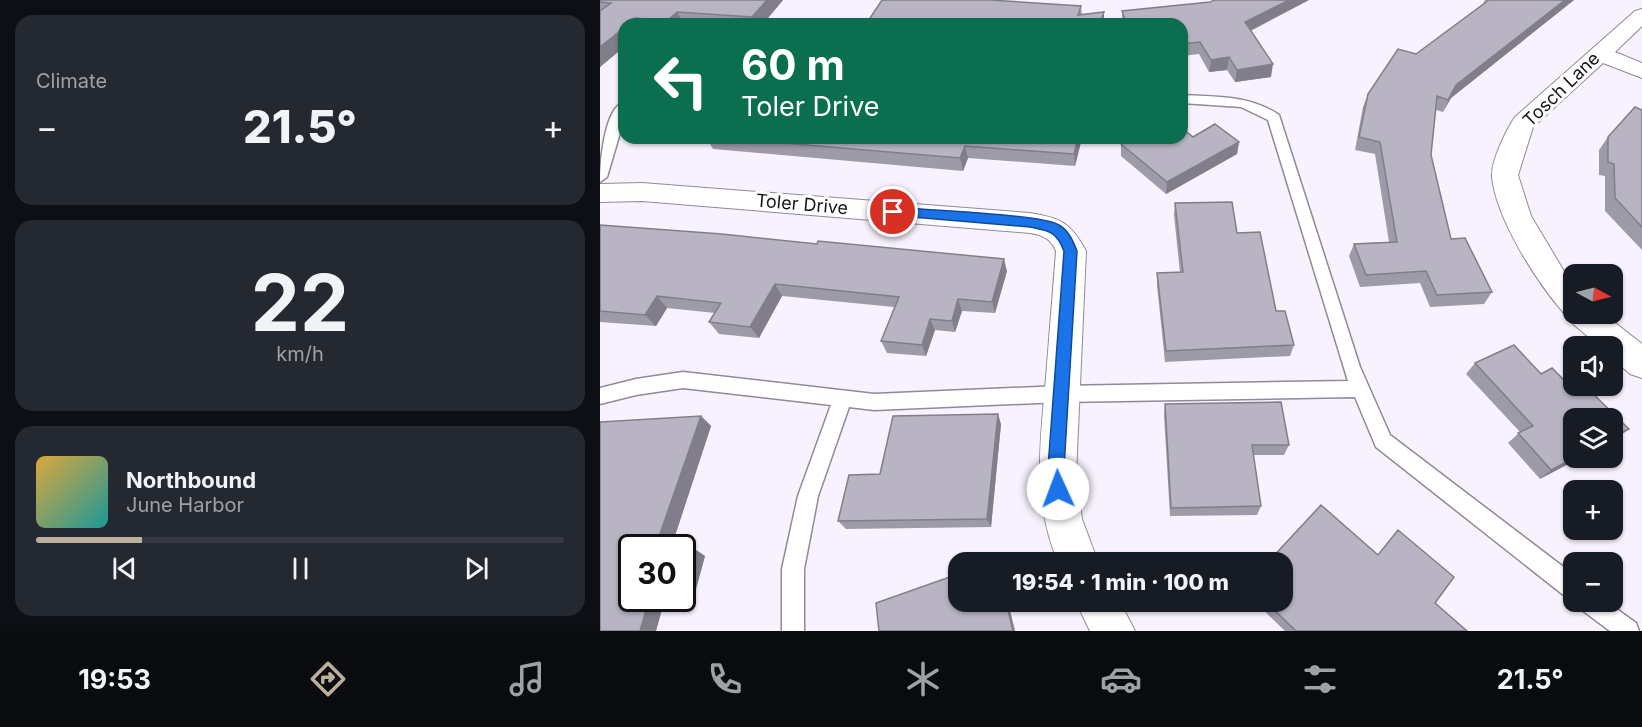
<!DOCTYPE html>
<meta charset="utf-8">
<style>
body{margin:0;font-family:Inter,sans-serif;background:#242831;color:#f1f3f6;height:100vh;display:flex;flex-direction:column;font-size:22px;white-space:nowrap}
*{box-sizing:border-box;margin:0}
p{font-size:20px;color:#9ea1a6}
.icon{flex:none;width:33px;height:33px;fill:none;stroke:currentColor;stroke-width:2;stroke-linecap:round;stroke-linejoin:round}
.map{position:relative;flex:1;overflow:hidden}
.drawer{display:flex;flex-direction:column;gap:15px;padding:15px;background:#0d0f14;width:600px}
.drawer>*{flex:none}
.guide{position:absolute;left:18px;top:18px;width:570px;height:126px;border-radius:18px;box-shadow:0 2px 4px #0004;background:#0b6e4f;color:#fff;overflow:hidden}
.needle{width:39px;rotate:97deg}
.tools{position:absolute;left:963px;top:264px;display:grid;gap:12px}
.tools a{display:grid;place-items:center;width:60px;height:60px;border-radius:12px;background:#171b24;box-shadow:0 2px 4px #0004;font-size:30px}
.speed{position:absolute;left:18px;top:534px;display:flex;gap:12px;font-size:30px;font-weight:700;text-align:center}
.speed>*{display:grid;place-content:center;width:78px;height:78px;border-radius:50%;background:#171b24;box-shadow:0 2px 4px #0004;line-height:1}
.speed .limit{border:3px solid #111;border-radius:9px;background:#fff;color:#111}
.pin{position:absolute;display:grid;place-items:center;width:51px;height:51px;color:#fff;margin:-26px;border:3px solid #fff;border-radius:50%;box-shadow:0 2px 6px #0007}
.me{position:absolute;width:66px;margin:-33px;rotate:358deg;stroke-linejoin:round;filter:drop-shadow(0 0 4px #0008)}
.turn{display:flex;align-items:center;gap:21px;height:126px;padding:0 24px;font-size:27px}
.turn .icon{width:78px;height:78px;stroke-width:2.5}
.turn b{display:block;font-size:42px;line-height:51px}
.big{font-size:45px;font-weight:800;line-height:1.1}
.drawer .widget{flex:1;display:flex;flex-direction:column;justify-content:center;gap:9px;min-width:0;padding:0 21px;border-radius:18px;background:#242831}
.drawer .dial{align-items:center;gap:0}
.dial b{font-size:78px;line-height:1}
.song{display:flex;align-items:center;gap:18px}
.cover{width:72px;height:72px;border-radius:9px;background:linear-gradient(135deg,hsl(40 70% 55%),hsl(180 70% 35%))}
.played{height:6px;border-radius:3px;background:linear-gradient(90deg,#bcb09d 20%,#363941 20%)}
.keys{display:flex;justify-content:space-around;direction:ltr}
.heat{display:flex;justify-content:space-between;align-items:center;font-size:33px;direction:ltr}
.trip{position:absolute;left:348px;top:552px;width:345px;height:60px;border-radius:18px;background:#171b24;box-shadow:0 2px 4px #0004;font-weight:800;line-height:60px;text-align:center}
.tab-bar{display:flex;height:96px;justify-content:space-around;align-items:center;background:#090b0e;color:#9ea1a6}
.tab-bar .icon{width:42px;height:42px}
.tab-bar .on{color:#bcb09d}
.tab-bar b{font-size:27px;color:#f1f3f6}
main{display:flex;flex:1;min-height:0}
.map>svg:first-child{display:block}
</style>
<main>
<section class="drawer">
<div class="widget"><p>Climate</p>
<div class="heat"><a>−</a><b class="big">21.5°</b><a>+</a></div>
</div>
<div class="widget dial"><b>22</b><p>km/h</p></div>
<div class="widget">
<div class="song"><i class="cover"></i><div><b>Northbound</b><p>June Harbor</p></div></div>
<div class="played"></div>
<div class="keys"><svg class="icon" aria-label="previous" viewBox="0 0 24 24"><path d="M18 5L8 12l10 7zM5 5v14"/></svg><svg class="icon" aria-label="pause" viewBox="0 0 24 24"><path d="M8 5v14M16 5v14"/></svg><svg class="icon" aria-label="next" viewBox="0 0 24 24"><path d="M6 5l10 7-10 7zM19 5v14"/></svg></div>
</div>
</section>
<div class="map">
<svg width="1042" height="631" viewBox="0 0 1042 631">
<rect width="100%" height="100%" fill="#f8f1fe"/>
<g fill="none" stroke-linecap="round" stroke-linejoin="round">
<g stroke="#918997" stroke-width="3">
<path id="lane" d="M 582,95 C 616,97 650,95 679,115 L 760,367 L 790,435 L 974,575 L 974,600 L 966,597 L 776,447 L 755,397 L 461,402 L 274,410 L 249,407 L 218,496 L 204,569 L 204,631 L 182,631 L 182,569 L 198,496 L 231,405 L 83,388 L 36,395 L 0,404 L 0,388 L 36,379 L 83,372 L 274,394 L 461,386 L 748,381 L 668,120 L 641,107 L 582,103 Z
M 24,102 L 24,119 L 7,177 L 0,182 C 0,164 4,108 24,102 Z
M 979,602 L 1007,602 L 1036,623 L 1039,631 L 1010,631 L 982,610 Z"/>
</g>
<g stroke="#918997" stroke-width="2">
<path id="street" d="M 1042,9 L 1042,26 L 1015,52 L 1042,63 L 1042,78 L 1003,63 L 933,127 L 918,175 L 931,216 L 965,273 L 974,282 L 974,314 L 1004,314 L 1042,344 L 1042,378 L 1030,374 L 1012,358 L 1012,346 L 999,346 L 972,323 L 968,313 L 963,312 C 936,281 896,218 892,177 C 891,161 906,130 915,117 L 1035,11 Z
M 42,183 L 430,213 C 461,218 471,223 486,251 L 476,475 L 482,519 L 498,562 L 458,562 C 432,500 440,444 446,378 C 449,336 453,293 456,251 C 451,239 443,235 430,233 L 42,201 L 0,202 L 0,184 Z
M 476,602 L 520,602 L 535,631 L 490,631 Z"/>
</g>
<use href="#lane" fill="#fff" fill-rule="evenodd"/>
<use href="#street" fill="#fff" fill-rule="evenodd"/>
</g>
<path fill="#9e9ba9" d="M 0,0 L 183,0 L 163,24 L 24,24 L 24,47 L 0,67 Z
M 615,0 L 709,0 L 651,31 L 671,77 L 635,82 L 627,70 L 609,72 L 599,54 L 582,56 L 582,24 L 523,24 L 522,23 L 522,11 L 610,2 Z
M 885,0 L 974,0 L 851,98 L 843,112 L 836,110 L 831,155 L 851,239 L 892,292 L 884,304 L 830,307 L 820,283 L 760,287 L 749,256 L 754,244 L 789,242 L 775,154 L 755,150 L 763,107 L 768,94 L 816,54 L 883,4 Z
M 481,6 L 482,15 L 504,24 L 266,24 Z
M 1042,110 L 1042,250 L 1005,211 L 1005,176 L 999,175 L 999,150 L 1008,137 Z
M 593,137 L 639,142 L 637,154 L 566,194 L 521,156 L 521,144 Z
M 94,138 L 482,138 L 475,166 L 368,158 L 363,171 L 113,149 L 107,139 Z
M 575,203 L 637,233 L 676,311 L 694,345 L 690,356 L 565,362 L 557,285 L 557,273 L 580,273 L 574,215 Z
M 0,225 L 407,271 L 395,313 L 362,311 L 355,332 L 335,330 L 326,356 L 287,353 L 281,341 L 294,307 L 182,296 L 159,338 L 119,334 L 109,322 L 115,313 L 67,308 L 56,326 L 0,322 Z
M 875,363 L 941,374 L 1016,439 L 974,458 L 940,479 L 908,443 L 920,432 L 866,374 Z
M 565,404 L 689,445 L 684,455 L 653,455 L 661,506 L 657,515 L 570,516 L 564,415 Z
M 101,416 L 111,426 L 71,548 L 32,548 L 32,598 L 82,598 L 82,549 L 93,548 L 105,556 L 91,607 L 62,609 L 56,631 L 0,631 L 0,422 Z
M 401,424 L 391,527 L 246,529 L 238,521 L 280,474 Z
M 798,530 L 835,603 L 867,631 L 685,631 L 655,602 L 682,602 L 778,555 Z"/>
<path fill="#817e89" d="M 167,0 L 183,0 L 163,24 L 155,24 L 152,17 Z
M 689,0 L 709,0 L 643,34 L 645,22 Z
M 965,0 L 974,0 L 851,98 L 843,112 L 856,85 Z
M 77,12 L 84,24 L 69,24 L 67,21 Z
M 504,12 L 504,24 L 500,24 Z
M 35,18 L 39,24 L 28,24 Z
M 24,28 L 24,47 L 0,67 L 0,47 Z
M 629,57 L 627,70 L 609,72 L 611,60 Z
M 673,64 L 671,77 L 635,82 L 637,70 Z
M 478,138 L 482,138 L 475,166 L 474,154 Z
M 639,142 L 637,154 L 566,194 L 567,182 Z
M 365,146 L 368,158 L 363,171 L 360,158 Z
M 404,259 L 407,271 L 395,313 L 392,302 Z
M 175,284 L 182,296 L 159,338 L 150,327 Z
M 57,296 L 67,308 L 56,326 L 45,315 Z
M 358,299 L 362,311 L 355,332 L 352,321 Z
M 330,319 L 335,330 L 326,356 L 322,345 Z
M 398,414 L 401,424 L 391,527 L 387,519 Z
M 101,416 L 111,426 L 71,548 L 55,548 Z
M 1029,429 L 1016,439 L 1012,440 L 1012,437 Z
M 974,458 L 980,458 L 940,479 L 951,470 Z
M 93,548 L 105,556 L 91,607 L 78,600 L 78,598 L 82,598 L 82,584 Z
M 406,602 L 408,602 L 415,631 L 413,631 Z
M 48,603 L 62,609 L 56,631 L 40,631 Z"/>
<path fill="#b8b4c4" stroke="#817e89" stroke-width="1.5" d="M 0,0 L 167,0 L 152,17 L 77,12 L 67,21 L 35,18 L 28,24 L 24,24 L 24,28 L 0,47 L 0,11 L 11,3 L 0,2 Z
M 282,0 L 391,0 L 481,6 L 478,15 L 504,12 L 500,24 L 343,24 L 299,21 L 297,24 L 266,24 Z
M 615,0 L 689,0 L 645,22 L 673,64 L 637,70 L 629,57 L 611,60 L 600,42 L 582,44 L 582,24 L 527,24 L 522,11 L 610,2 Z
M 889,0 L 965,0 L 856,85 L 848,100 L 837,96 L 831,155 L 851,239 L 865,238 L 892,292 L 837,295 L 826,271 L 766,275 L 754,244 L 797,242 L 780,142 L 759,137 L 768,94 L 798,49 L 816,54 Z
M 1035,107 L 1042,110 L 1042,227 L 1015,198 L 1014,164 L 1008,162 L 1008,137 Z
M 615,124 L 639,142 L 567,182 L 521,144 L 532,138 L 582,138 L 582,128 L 593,137 Z
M 124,138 L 478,138 L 474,154 L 365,146 L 360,158 Z
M 632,202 L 637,233 L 660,232 L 676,311 L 685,311 L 694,345 L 566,351 L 557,273 L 583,272 L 575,203 Z
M 0,225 L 122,234 L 217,244 L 218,241 L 404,259 L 392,302 L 358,299 L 352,321 L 330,319 L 322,345 L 281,341 L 299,297 L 175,284 L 150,327 L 109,322 L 121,303 L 57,296 L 45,315 L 0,311 Z
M 914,345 L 941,374 L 952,368 L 963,379 L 973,374 L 974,386 L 985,386 L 1029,429 L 1012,437 L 1012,418 L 974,418 L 974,458 L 951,470 L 918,433 L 933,426 L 875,363 Z
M 681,402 L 689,445 L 652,445 L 661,506 L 571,508 L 565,404 Z
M 398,414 L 387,519 L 238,521 L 249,475 L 280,474 L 293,416 Z
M 101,416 L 55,548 L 32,548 L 32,598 L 78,598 L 78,600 L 48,603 L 40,631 L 0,631 L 0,422 Z
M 721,505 L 778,555 L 798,530 L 854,577 L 835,603 L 867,631 L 696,631 L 666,602 L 682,602 L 682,562 L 668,562 Z
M 93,548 L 82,584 L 82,549 Z
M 358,574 L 358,602 L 406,602 L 413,631 L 279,631 L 276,603 Z"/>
<path fill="#1a73e8" stroke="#114b97" stroke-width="1.5" d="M 293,207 C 321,210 442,214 459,225 C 469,231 473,241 477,251 L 464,468 L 466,489 L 463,495 L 458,497 L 452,495 L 448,468 L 464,251 C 456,231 449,231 430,227 L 289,215 L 287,212 Z"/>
<g text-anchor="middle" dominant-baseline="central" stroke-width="6" stroke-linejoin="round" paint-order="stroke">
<g font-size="18" fill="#17151a" stroke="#fff">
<text transform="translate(961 89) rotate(-44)">Tosch Lane</text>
<text transform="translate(202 204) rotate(5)">Toler Drive</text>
</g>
</g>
</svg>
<div class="tools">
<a><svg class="needle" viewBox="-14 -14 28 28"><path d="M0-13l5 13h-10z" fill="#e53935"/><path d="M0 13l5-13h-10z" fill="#9ea1a6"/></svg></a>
<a><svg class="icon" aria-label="sound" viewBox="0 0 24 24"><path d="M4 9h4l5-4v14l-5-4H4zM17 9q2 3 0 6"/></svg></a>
<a><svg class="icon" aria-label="layers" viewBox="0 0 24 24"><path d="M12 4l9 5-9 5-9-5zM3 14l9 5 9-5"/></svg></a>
<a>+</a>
<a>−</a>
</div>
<div class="speed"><div class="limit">30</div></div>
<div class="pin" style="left:293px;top:212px;background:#d93025"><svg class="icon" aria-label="arrive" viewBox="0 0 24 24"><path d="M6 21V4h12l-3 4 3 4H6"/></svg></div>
<svg class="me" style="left:458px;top:489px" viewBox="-20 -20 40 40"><circle r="19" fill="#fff"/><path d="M0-13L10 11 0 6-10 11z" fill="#1a73e8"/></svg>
<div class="trip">19:54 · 1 min · 100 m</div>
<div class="guide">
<div class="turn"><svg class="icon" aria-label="left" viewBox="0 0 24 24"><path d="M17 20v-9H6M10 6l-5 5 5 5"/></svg><div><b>60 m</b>Toler Drive</div></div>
</div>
</div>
</main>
<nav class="tab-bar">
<b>19:53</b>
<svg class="icon on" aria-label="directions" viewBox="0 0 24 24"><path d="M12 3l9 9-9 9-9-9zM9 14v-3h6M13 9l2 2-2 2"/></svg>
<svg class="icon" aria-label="music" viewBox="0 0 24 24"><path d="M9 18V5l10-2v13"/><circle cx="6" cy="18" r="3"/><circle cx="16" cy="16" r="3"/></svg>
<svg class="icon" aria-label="phone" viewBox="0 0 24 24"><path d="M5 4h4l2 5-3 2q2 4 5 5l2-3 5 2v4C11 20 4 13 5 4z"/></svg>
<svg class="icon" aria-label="climate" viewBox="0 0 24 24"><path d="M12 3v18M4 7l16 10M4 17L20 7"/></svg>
<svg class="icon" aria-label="car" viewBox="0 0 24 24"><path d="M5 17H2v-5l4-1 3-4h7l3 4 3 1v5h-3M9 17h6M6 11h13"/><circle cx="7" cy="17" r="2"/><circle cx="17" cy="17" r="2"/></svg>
<svg class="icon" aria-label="filters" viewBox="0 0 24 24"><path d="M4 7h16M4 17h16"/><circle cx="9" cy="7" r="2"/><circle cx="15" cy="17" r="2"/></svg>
<b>21.5°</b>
</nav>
